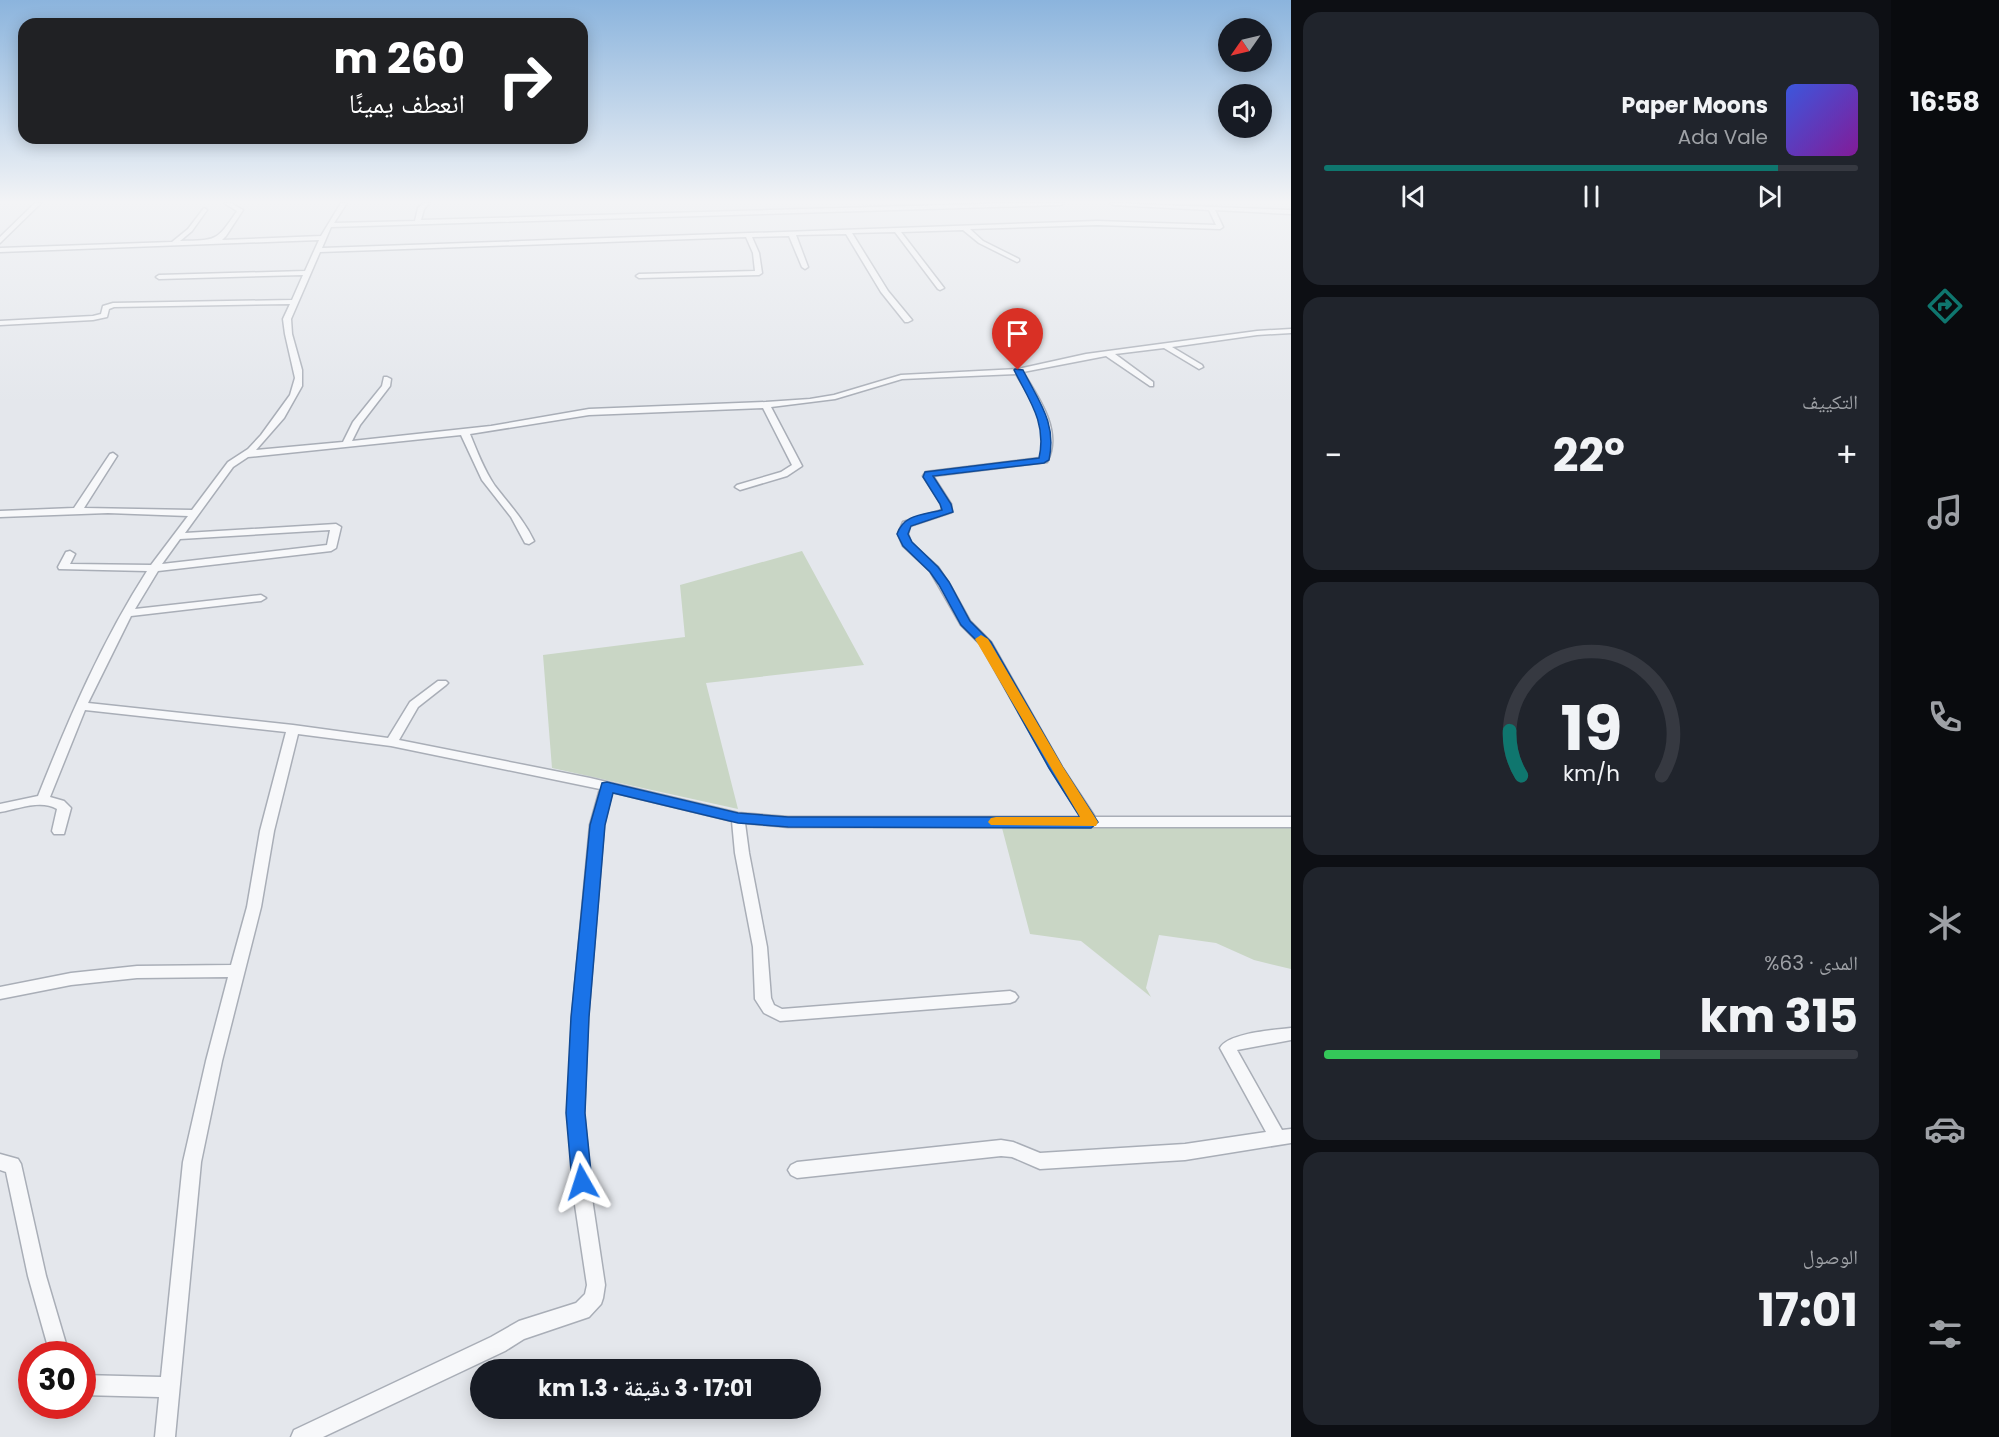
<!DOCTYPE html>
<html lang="ar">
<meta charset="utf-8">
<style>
body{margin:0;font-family:Poppins,"Noto Naskh Arabic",sans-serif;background:#20242c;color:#f1f3f6;direction:rtl;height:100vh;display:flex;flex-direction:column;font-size:22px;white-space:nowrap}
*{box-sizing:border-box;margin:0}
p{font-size:20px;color:#9ea1a6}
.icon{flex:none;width:33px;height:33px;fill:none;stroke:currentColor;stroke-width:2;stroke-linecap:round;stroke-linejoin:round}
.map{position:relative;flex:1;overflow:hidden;direction:ltr}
.side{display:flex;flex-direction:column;gap:12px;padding:12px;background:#0d0f14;width:600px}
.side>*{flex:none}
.guide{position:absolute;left:18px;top:18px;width:570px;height:126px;border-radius:18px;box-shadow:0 3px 15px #0003;direction:rtl;background:#202124;color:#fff;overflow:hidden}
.needle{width:39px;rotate:236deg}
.controls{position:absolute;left:1218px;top:18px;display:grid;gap:12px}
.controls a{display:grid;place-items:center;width:54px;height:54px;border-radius:50%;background:#171b24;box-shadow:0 3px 15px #0003;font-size:30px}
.speed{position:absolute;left:18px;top:1341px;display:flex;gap:12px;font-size:30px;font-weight:700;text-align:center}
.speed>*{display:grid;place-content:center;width:78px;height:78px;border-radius:50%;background:#171b24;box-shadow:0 3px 15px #0003;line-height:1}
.speed .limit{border:9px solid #d22;background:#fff;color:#111}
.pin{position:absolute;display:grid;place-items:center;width:51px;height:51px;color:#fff;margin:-62px -26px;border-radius:50% 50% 50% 0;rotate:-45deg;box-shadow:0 0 6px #0007}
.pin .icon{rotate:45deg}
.me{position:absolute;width:66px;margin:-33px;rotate:354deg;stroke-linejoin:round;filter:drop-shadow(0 0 4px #0008)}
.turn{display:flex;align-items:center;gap:21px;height:126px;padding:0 24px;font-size:27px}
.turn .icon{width:78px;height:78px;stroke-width:2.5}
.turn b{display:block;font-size:42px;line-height:51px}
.big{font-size:45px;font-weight:700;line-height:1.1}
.side .card{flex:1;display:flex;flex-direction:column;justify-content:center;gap:9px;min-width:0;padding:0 21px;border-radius:18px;background:#20242c}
.side .dial{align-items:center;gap:0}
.dial svg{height:156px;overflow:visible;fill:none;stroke:#363941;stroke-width:7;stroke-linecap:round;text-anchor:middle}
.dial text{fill:#f1f3f6;stroke:none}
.song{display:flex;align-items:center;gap:18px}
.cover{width:72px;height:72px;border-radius:9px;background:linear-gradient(135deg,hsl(230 70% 55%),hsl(290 70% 35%))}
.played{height:6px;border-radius:3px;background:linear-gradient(90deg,#0f766e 85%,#363941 85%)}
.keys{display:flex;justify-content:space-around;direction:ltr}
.heat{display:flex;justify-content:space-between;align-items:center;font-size:33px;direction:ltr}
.charge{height:9px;border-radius:4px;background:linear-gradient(90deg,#34c759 63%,#363941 0)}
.trip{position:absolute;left:470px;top:1359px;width:351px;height:60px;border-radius:30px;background:#171b24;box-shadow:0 3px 15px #0003;font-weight:700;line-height:60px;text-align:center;direction:rtl}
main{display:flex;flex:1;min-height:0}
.menu{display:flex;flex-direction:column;width:108px;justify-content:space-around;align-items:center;background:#090b0e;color:#9ea1a6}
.menu .icon{width:42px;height:42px}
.menu .selected{color:#0f766e}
.menu b{font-size:27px;color:#f1f3f6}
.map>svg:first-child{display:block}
</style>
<main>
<nav class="menu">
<b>16:58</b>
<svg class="icon selected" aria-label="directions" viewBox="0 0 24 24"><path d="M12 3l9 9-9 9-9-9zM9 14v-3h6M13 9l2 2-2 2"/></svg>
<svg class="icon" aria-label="music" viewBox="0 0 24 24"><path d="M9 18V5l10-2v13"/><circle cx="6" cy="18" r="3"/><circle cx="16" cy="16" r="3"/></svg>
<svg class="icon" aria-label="phone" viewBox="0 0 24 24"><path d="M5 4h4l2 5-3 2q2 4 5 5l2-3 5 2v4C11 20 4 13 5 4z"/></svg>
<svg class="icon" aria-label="climate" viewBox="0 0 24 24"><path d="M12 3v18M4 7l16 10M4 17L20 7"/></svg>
<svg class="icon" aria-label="car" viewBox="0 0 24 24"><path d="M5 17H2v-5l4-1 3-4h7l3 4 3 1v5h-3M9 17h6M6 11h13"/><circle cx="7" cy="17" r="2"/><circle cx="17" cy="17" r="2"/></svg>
<svg class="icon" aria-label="filters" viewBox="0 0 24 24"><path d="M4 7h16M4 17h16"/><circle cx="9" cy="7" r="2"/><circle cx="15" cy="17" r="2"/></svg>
</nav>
<section class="side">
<div class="card">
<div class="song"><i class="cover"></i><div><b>Paper Moons</b><p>Ada Vale</p></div></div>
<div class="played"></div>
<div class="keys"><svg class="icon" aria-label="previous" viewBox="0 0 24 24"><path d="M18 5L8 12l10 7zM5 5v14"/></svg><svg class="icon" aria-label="pause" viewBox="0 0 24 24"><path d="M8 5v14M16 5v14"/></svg><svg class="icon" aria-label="next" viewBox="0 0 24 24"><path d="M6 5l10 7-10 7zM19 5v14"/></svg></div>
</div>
<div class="card"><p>التكييف</p>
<div class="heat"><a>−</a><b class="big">22°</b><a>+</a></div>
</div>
<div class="card dial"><svg viewBox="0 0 100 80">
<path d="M14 69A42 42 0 1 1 86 69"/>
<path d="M14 69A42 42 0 0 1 8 46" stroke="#0f766e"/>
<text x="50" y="56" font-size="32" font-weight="700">19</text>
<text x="50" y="72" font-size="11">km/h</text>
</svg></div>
<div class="card"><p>المدى · 63%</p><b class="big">315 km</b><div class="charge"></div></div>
<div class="card"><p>الوصول</p><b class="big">17:01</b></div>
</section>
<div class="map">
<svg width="1291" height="1437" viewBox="0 0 1291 1437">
<rect width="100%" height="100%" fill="#e4e7ec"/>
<path fill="#c9d6c5" d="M 802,551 L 864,665 L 706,683 L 738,809 L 552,768 L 543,655 L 685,637 L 680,585 Z
M 1291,827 L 1291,969 L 1254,960 L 1216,943 L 1159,935 L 1146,988 L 1151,997 L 1081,941 L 1030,934 L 1002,828 Z"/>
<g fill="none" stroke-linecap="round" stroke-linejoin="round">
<g stroke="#a9aeb7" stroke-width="3">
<path id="street" d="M 35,203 L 41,203 L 0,243 L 0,237 Z
M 224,203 L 231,203 L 243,210 L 226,236 L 222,240 L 321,236 L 341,203 L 347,203 L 334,223 L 415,221 L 418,208 L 424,203 L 430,203 L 424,209 L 421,220 L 1013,203 L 1064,203 L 1061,205 L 331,227 L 322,248 L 1097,221 L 1216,225 L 1209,210 L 1113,205 L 1110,203 L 1291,210 L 1291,214 L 1215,210 L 1223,227 L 1220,229 L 1097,225 L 970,229 L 983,241 L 1019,259 L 1019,261 L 1017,262 L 979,243 L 963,230 L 901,232 L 944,288 L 940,290 L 938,289 L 895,232 L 852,233 L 888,291 L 912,320 L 908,322 L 905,322 L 881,292 L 846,234 L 796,235 L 808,267 L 805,269 L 802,267 L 789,236 L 752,237 L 759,253 L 762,273 L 759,275 L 639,278 L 636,276 L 639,274 L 755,271 L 753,253 L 746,237 L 320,252 L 291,319 L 292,334 L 302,370 L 302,386 L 284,418 L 256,450 L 343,442 L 353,422 L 382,386 L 384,377 L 387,377 L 391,379 L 390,386 L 360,425 L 352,441 L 491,426 L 589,409 L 766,402 L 810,399 L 834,395 L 901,375 L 1018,369 L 1086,354 L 1257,331 L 1291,329 L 1291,333 L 1257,335 L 1172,347 L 1202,365 L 1203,367 L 1199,369 L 1164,348 L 1115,354 L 1153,382 L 1153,386 L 1150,386 L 1106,356 L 1023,372 C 1039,398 1063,432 1047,462 L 933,476 L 951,504 L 952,512 L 910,526 L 908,534 L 911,543 L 938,567 L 950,585 L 970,621 L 991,642 L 1062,767 L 1095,817 L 1291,817 L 1291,827 L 788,827 L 745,823 L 749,853 L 767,947 L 771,998 L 774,1005 L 782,1009 L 1010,991 L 1015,993 L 1018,997 L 1015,1001 L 1010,1003 L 780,1021 L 764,1013 L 755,999 L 753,947 L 735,853 L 732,821 L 612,792 L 604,825 L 588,1018 L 584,1113 L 593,1205 L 605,1285 L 603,1298 L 601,1304 L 589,1317 L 524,1339 L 505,1351 L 323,1437 L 291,1437 L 294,1430 L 491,1337 L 519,1321 L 576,1303 L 585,1294 L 587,1285 L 575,1205 L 568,1113 L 572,1018 L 590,825 L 600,789 L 391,746 L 298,734 L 274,831 L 261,907 L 222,1061 L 201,1162 L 175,1437 L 155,1437 L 159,1397 L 82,1395 L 82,1375 L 161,1377 L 183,1162 L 206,1061 L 228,977 L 137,978 L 71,985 L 0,999 L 0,987 L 71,973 L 137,966 L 231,965 L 247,907 L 260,831 L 286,732 L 85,710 L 50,797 L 64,801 L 71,808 L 64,834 L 54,834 L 52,831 L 57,809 C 41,799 18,809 0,812 L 0,804 L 38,796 C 69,718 102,641 147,571 L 59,569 L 58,567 L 66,552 L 70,551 L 75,554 L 70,564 L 151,565 L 188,516 L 108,513 L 0,517 L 0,511 L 74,508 L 110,454 L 113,453 L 117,456 L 84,508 L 192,510 L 228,462 L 248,449 L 261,435 L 290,395 L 295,378 L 285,334 L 283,319 L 290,304 L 114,307 L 109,309 L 107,317 L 93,320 L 0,325 L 0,321 L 93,316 L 101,314 L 103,306 L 113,303 L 292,300 L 303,275 L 159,279 L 156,277 L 159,275 L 305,271 L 319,240 L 0,252 L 0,248 L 172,242 L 188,229 L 204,208 L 207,210 L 192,231 L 180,241 C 217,240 216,242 237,211 ZM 1016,374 C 1030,397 1052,429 1040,458 L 926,472 L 923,476 L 941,504 L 942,510 L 903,522 L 898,534 L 903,546 L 930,571 L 961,625 L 980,644 L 1050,768 L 1081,817 L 788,817 L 738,813 L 590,778 L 399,740 L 418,707 L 446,685 L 448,683 L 446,681 L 438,681 L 410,702 L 388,738 L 293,725 L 88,703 L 131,616 L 261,601 L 266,598 L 261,595 L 135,609 L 158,571 L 331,551 L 336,548 L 341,527 L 336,524 L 185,533 L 233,467 L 248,457 L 461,435 L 482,480 L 511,517 L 525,543 L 529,544 L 534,541 C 524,520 509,504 495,486 C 484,470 477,451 470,434 L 589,415 L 763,408 L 792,465 L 781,472 L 737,485 L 735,487 L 740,490 L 787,476 L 802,466 L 771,407 L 835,399 L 902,379 ZM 330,530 L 327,545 L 162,564 L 180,539 Z
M 1291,1028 L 1291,1040 L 1237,1050 L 1282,1130 L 1291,1129 L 1291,1143 L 1185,1160 L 1040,1169 L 1012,1157 L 1001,1156 L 797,1178 L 791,1175 L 788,1170 L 791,1165 L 797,1162 L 1001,1140 L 1013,1142 L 1040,1153 L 1185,1144 L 1266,1132 L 1220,1048 C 1228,1033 1274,1030 1291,1028 Z
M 0,1154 L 18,1159 L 21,1164 L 46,1276 L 69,1354 L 50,1354 L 28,1276 L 6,1172 L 0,1170 Z"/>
</g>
<use href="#street" fill="#f7f8fa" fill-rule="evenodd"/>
</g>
<linearGradient id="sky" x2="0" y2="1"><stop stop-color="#8bb4dd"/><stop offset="0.5" stop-color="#f3f4f6"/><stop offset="1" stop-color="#f3f4f6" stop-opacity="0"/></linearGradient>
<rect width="1291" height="404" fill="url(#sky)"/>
<path fill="#1a73e8" stroke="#114b97" stroke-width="1.5" d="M 1015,369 L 1023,370 C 1039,402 1057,423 1049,460 L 1044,463 L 933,476 L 951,504 L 953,512 L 911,526 L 908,534 L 912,542 L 938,567 L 949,582 L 970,621 L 991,642 L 1063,768 L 1098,822 L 1091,828 L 788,827 L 738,823 L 613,793 L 605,825 L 589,1017 L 585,1113 L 592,1182 L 589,1188 L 582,1191 L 575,1188 L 572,1182 L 566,1113 L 571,1017 L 590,825 L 602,783 L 607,782 L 738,813 L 788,817 L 1080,817 L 1049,768 L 980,644 L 961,625 L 939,585 L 930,572 L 903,546 L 897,534 C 904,514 923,515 942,510 L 940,504 L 923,477 L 925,472 L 1039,458 C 1047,423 1029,400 1014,370 Z"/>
<path fill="#f59e0b" d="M 981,635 L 988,639 L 1063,767 L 1096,819 L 1098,822 L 1096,826 L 991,825 L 988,822 L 991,818 L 996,817 L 1080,817 L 975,639 Z"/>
</svg>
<div class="controls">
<a><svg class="needle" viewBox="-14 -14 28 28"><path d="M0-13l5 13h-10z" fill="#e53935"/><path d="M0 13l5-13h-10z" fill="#9ea1a6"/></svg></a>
<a><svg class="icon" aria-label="sound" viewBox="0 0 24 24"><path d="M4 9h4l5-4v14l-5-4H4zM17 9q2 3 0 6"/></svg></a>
</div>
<div class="speed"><div class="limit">30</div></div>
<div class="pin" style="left:1018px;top:370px;background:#d93025"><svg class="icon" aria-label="arrive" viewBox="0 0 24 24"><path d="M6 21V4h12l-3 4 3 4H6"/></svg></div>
<svg class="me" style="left:582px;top:1182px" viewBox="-20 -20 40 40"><path d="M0-17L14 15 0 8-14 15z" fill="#1a73e8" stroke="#fff" stroke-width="4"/></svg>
<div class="trip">17:01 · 3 دقيقة · 1.3 km</div>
<div class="guide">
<div class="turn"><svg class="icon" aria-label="right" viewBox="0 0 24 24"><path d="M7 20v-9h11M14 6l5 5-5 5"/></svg><div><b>260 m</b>انعطف يمينًا</div></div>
</div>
</div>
</main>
